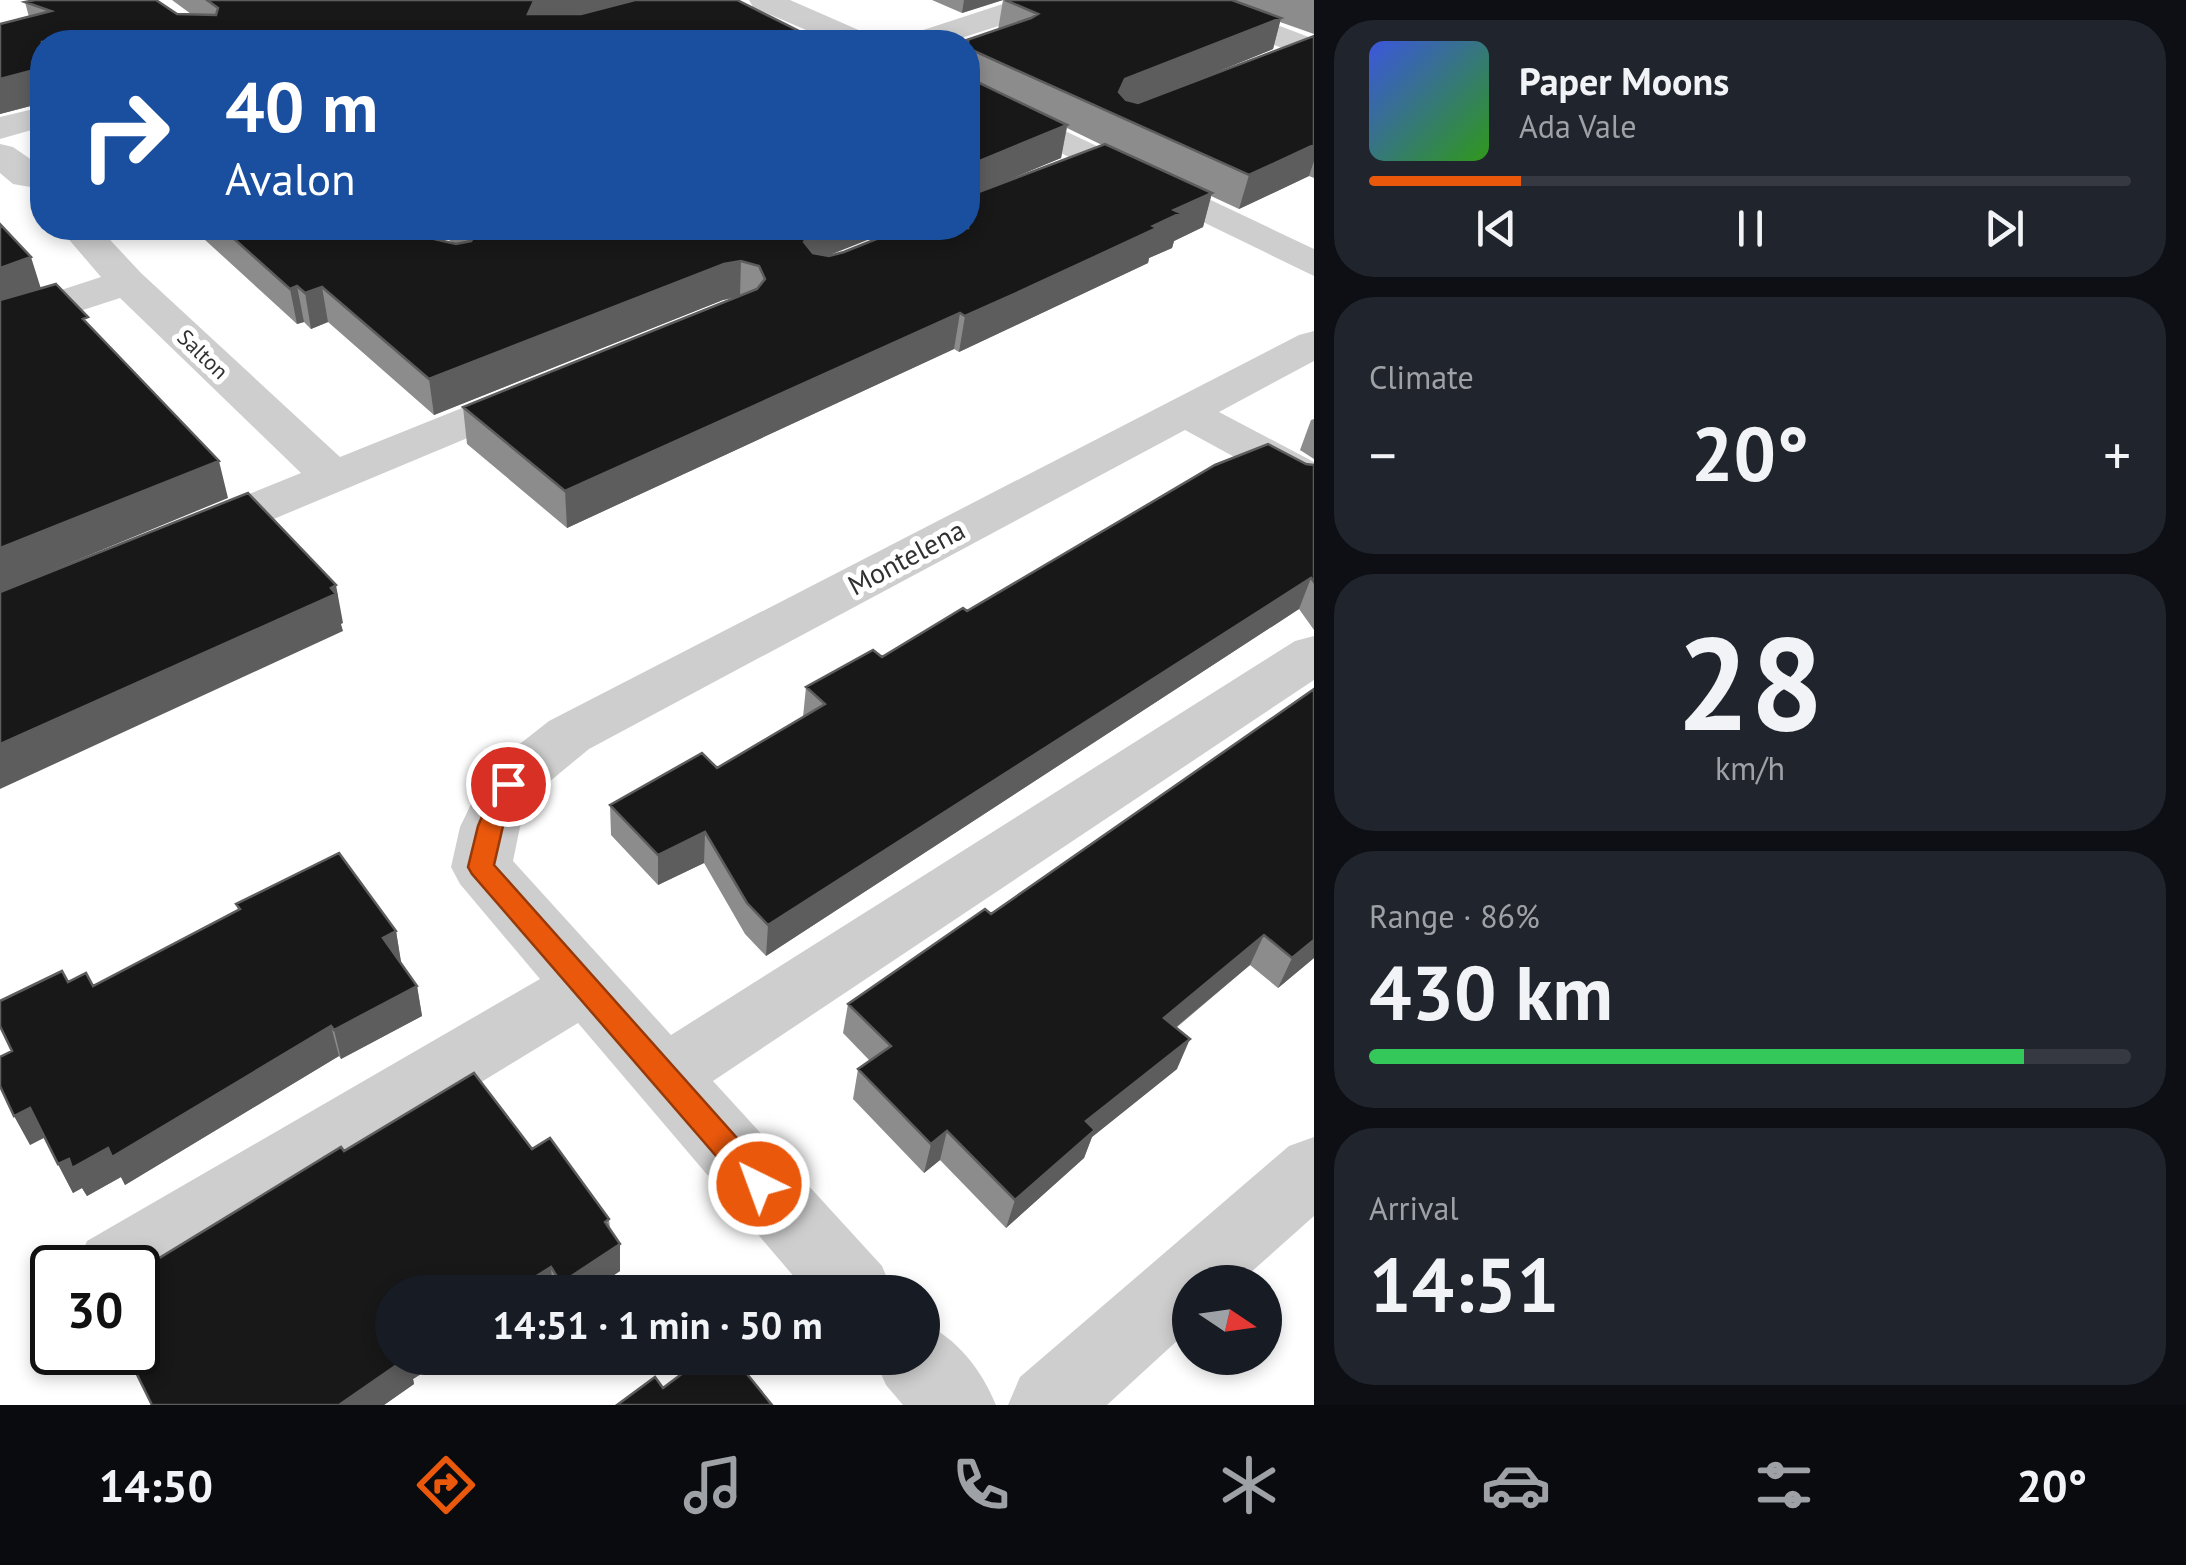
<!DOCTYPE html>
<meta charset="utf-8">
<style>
body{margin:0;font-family:"PT Sans",sans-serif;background:#20242c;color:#f1f3f6;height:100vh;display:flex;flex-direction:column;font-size:38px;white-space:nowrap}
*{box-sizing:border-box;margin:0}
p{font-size:32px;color:#9ea1a6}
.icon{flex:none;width:55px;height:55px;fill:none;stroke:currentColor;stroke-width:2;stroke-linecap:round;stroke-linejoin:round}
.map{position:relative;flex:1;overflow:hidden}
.sheet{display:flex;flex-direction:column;gap:20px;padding:20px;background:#0d0f14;width:872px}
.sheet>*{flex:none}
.banner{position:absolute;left:30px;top:30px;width:950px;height:210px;border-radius:40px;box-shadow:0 5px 15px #0003;background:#1a4fa0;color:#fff;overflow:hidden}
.needle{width:65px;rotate:103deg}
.tools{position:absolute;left:1172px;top:1265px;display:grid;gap:20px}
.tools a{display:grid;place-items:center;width:110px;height:110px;border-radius:50%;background:#171b24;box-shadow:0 5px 15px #0003;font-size:50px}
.speed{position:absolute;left:30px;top:1245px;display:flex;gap:20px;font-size:50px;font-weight:700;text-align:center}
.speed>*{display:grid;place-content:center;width:130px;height:130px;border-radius:50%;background:#171b24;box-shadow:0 5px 15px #0003;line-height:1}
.speed .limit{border:5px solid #111;border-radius:15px;background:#fff;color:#111}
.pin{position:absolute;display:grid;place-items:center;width:85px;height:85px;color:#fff;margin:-42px;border:5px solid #fff;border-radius:50%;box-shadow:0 2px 10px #0007}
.me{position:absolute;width:110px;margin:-55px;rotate:318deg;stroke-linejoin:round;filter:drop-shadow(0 0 8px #0008)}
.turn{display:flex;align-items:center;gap:35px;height:210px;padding:0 30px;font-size:45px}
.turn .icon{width:130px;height:130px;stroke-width:2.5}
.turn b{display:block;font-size:70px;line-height:85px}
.big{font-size:75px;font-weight:700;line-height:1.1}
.sheet .card{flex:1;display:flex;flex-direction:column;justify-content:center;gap:15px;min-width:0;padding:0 35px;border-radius:40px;background:#20242c}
.sheet .dial{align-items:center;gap:0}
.dial b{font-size:130px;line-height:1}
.song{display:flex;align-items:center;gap:30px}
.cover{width:120px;height:120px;border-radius:15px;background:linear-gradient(135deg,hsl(230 70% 55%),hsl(110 70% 35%))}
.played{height:10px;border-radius:5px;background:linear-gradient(90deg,#ea580c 20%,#363941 20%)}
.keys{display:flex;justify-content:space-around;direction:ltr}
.heat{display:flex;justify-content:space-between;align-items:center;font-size:55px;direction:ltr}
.charge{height:15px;border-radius:8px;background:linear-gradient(90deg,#34c759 86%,#363941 0)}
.trip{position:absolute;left:375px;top:1275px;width:565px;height:100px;border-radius:50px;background:#171b24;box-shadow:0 5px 15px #0003;font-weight:700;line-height:100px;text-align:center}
.dock{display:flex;height:160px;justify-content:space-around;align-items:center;background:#090b0e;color:#9ea1a6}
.dock .icon{width:70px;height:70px}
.dock .current{color:#ea580c}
.dock b{font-size:45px;color:#f1f3f6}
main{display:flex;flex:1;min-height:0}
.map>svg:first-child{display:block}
</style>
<main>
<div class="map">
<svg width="1314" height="1405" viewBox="0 0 1314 1405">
<rect width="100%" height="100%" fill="#fff"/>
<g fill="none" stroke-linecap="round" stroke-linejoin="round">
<path fill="#cecece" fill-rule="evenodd" d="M 749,0 L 790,0 L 870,35 L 875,42 L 834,42 L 753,7 Z
M 1015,0 L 1061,0 L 1057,7 L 949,42 L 903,42 L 908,35 Z
M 1168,0 L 1211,0 L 1314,39 L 1314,60 L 1172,7 Z
M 968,85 L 1314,249 L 1314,276 L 968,108 Z
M 42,107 L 42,127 L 0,139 L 0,117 Z
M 0,144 L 13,147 L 42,167 L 42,189 L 13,184 L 0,173 Z
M 59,228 L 99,228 L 141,273 L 340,457 L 517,386 L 533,382 L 549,386 L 555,395 L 549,404 L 209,546 L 192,551 L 175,546 L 167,535 L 175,524 L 301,473 L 120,298 L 0,337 L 0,310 L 101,277 Z
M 1314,331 L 1314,361 L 1219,412 L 1314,462 L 1314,495 L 1297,491 L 1185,430 L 589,749 L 532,796 L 520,827 L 513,861 L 671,1035 L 1295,641 L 1314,636 L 1314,680 L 713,1081 L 882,1266 L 893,1292 L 807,1292 L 578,1023 L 139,1291 L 138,1268 L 76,1268 L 87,1241 L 540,979 L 460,884 L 451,867 L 460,827 L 488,769 L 549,721 L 1299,335 Z
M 1314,1137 L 1314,1216 L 1240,1282 L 1190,1282 L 1190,1329 L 1107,1405 L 1008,1405 L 1020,1377 L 1289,1146 Z
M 922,1323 C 957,1337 982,1371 996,1405 L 903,1405 L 886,1385 L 874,1358 L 922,1358 Z"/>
</g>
<path fill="#8c8c8c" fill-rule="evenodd" d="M 172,0 L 737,0 L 42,42 L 42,103 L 0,114 L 0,24 L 29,17 L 25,2 L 191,14 Z
M 932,0 L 1314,0 L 1314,34 L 1280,22 L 1273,49 L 1172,90 L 1314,36 L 1314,178 L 1309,176 L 1239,209 L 1211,196 L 1203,227 L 1174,241 L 1172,248 L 1149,258 L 1148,263 L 959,352 L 954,349 L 567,528 L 467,444 L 463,407 L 738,297 L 723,300 L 434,415 L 328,322 L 311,329 L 304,322 L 297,324 L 192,228 L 413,228 L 430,238 L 454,244 L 434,228 L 897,228 L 828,255 L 968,228 L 968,42 L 998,30 L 1003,0 L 962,13 ZM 1067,128 L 1102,145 L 993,186 L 1061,158 Z
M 1314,419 L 1314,459 L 1300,450 L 1311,420 Z
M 1306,464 L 1314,465 L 1314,630 L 1299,609 L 766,956 L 745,934 L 704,863 L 658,885 L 611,835 L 610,805 L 717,768 L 803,717 L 806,687 L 882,657 L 967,611 Z
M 1314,689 L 1314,958 L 1278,988 L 1250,965 L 1176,1028 L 1177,1069 L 1092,1137 L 1084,1158 L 1006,1228 L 940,1160 L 924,1173 L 853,1099 L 858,1069 L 870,1061 L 843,1033 L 848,1004 L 991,914 Z
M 236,904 L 396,931 L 401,962 L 400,962 L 417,986 L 422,1016 L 341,1059 L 339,1056 L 125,1185 L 121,1177 L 87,1196 L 82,1188 L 73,1193 L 44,1138 L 30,1145 L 68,982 L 93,986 L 238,910 Z
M 474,1073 L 532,1149 L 550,1138 L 609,1219 L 610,1229 L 620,1244 L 620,1271 L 589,1292 L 392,1292 L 392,1358 L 446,1358 L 413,1379 L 414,1384 L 384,1405 L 152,1405 L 126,1352 L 138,1352 L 138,1271 L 341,1147 L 344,1151 Z"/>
<path fill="#5d5d5d" d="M 656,0 L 536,31 L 528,14 L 534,1 L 537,0 Z
M 964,0 L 1003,0 L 962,13 Z
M 1281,18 L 1273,49 L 1119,112 L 1119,92 L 1125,79 Z
M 42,68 L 42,103 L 0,114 L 0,79 Z
M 1067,125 L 1061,158 L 968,197 L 972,164 Z
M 1314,145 L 1314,161 L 1309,176 L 1239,209 L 1249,175 Z
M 1212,193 L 1203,227 L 1174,241 L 1172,248 L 1149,258 L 1148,263 L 959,352 L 965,316 L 1153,226 L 1174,210 Z
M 812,228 L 897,228 L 810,263 L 804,242 Z
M 31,257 L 42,292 L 0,307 L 0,268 Z
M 741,261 L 740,296 L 723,300 L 434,415 L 429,379 L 724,264 Z
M 297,286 L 304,322 L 297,324 L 290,289 Z
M 322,287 L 328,322 L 311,329 L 305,293 Z
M 960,313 L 954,349 L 567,528 L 565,491 Z
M 219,461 L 228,498 L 0,592 L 0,548 Z
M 1311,578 L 1299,609 L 766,956 L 768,925 Z
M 336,585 L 343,623 L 341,624 L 343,631 L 0,789 L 0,744 Z
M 705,832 L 704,863 L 658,885 L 658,855 Z
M 396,931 L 401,962 L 389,968 L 383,938 Z
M 1264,935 L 1250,965 L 1152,1047 L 1164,1018 Z
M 1314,940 L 1314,958 L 1278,988 L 1292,958 Z
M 417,986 L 422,1016 L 341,1059 L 334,1030 Z
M 331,1026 L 339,1056 L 125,1185 L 121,1177 L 87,1196 L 82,1188 L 73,1193 L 58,1164 Z
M 1190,1039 L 1177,1069 L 1092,1137 L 1084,1158 L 1006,1228 L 1015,1200 L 1086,1121 Z
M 30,1108 L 45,1137 L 30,1145 L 14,1116 Z
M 947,1131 L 940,1160 L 924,1173 L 931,1144 Z
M 620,1244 L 620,1271 L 589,1292 L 562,1292 L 561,1283 Z
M 551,1267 L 553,1292 L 511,1292 Z
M 406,1358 L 446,1358 L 413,1379 L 414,1384 L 384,1405 L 339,1405 Z"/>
<path fill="#181818" stroke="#5d5d5d" stroke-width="2.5" d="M 35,0 L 156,0 L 177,14 L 216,15 L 218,8 L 207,0 L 537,0 L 534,1 L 528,14 L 581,14 L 635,0 L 737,0 L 821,42 L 42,42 L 42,68 L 0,79 L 0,24 L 51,11 L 25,2 Z
M 1005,0 L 1232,0 L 1281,18 L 1125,79 L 1119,92 L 1126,100 L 1138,103 L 1314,36 L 1314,145 L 1249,175 L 972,50 L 971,79 L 1067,125 L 972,164 L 971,195 L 1105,144 L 1212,193 L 1174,210 L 1181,213 L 1153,226 L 1157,228 L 1010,296 L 965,316 L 960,313 L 565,491 L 463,407 L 757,289 L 765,279 L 759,266 L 741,261 L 724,264 L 429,379 L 322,287 L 305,293 L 297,286 L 290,289 L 222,228 L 413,228 L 430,238 L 456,244 L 471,241 L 478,231 L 474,228 L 813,228 L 804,242 L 813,253 L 829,256 L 844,252 L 904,228 L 968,228 L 968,42 L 961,42 L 1031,18 L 1038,14 Z
M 0,224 L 31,257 L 0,268 Z
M 56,284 L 88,317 L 83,319 L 219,461 L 0,548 L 0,300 Z
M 1268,444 L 1306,464 L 1314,465 L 1314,582 L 1311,578 L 768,925 L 747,903 L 705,832 L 658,855 L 610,805 L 702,753 L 717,768 L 825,704 L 806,687 L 873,650 L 882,657 L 963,608 L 967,611 L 1215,465 Z
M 248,493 L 336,585 L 331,588 L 336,594 L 0,744 L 0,592 Z
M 1314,689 L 1314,940 L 1292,958 L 1264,935 L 1164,1018 L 1190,1039 L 1086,1121 L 1095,1130 L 1015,1200 L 947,1131 L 931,1144 L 858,1069 L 891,1046 L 848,1004 L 985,909 L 991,914 Z
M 339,853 L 396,931 L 383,938 L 417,986 L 334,1030 L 331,1026 L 112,1157 L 108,1148 L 72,1168 L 69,1159 L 58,1164 L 30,1108 L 14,1116 L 0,1086 L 0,1057 L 12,1051 L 0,1026 L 0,1001 L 62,971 L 68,982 L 86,973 L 93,986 L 240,909 L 236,904 Z
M 474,1073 L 532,1149 L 550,1138 L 609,1219 L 605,1222 L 620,1244 L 561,1283 L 551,1267 L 511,1292 L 392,1292 L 392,1358 L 407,1358 L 339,1405 L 152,1405 L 126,1352 L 138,1352 L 138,1271 L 341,1147 L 344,1151 Z
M 703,1358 L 712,1369 L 725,1358 L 734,1358 L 772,1405 L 617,1405 L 655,1377 L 663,1388 Z"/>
<path fill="#ea580c" stroke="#983908" stroke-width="2.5" d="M 508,775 L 520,784 L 503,826 L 494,865 L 770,1175 L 774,1184 L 770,1194 L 759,1198 L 749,1194 L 472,874 L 468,867 L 478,826 L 499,777 Z"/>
<g text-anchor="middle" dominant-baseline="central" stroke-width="10" stroke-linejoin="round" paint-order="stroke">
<g font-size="22" fill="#313131" stroke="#fff">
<text transform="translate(203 354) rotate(44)">Salton</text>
</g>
<g font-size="28" fill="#313131" stroke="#fff">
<text transform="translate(906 557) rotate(-28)">Montelena</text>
</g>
</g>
</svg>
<div class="tools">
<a><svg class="needle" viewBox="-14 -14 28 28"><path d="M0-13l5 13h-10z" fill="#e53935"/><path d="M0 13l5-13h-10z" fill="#9ea1a6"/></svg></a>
</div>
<div class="speed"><div class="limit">30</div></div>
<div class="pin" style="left:508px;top:784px;background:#d93025"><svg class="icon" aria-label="arrive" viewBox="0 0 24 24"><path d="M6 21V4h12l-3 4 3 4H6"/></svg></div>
<svg class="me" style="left:759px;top:1184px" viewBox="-20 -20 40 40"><circle r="17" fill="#ea580c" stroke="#fff" stroke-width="3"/><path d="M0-11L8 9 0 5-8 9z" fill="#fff"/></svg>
<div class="trip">14:51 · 1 min · 50 m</div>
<div class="banner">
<div class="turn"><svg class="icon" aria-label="right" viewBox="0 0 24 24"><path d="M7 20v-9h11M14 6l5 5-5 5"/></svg><div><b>40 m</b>Avalon</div></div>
</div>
</div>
<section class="sheet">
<div class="card">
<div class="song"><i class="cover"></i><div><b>Paper Moons</b><p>Ada Vale</p></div></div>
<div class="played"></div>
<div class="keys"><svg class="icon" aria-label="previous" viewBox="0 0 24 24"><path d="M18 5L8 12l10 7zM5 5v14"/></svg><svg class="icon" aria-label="pause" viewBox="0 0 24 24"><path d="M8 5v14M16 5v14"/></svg><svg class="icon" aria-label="next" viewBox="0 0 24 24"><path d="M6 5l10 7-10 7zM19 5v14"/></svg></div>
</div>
<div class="card"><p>Climate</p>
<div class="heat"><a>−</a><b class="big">20°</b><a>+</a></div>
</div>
<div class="card dial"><b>28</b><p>km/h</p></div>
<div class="card"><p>Range · 86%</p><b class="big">430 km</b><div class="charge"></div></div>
<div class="card"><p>Arrival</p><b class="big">14:51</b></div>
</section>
</main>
<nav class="dock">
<b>14:50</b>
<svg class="icon current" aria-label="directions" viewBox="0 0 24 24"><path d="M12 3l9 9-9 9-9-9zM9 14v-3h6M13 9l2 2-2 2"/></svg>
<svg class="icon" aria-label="music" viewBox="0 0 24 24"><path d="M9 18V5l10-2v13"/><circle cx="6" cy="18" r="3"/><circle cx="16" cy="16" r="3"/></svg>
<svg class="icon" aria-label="phone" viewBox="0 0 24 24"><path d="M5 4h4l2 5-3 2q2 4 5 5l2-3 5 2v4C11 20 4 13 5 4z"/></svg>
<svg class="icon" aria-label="climate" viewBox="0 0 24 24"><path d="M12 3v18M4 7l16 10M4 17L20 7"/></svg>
<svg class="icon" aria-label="car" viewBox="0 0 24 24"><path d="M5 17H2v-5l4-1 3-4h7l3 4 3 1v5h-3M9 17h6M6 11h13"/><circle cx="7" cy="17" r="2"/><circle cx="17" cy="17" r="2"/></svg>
<svg class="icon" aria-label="filters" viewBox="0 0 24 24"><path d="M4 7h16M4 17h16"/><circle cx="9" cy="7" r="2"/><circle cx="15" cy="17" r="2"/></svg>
<b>20°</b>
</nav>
